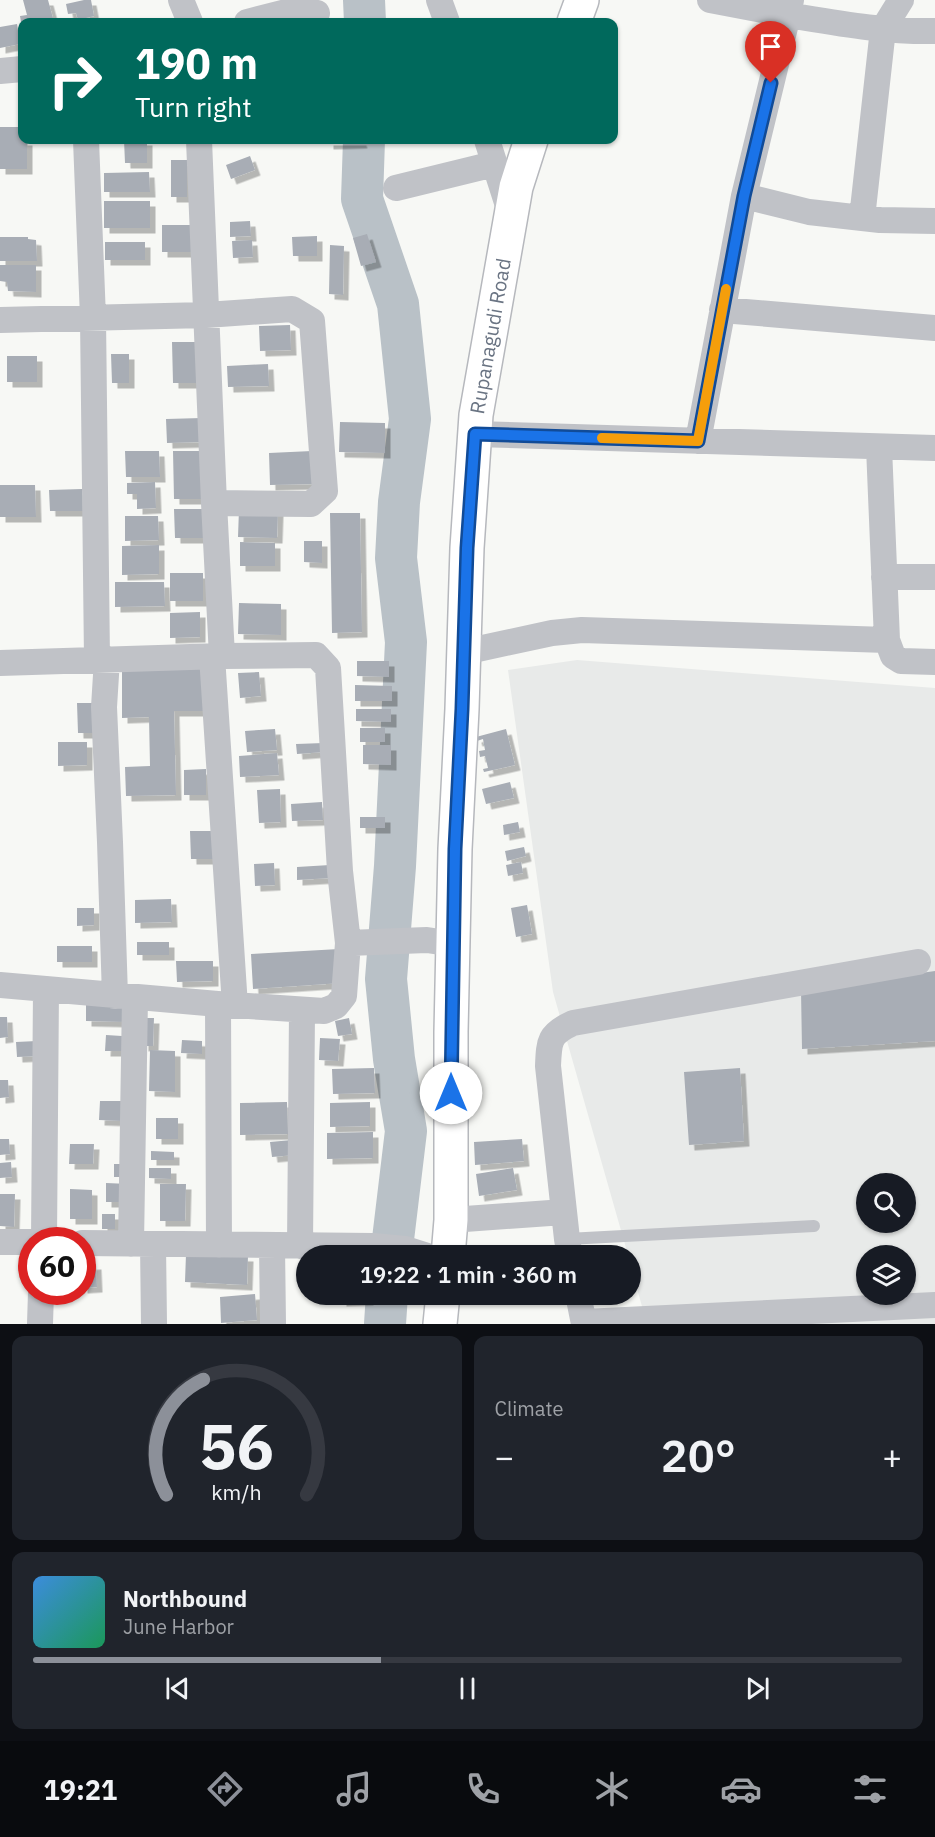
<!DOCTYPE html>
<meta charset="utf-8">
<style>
body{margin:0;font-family:"IBM Plex Sans",sans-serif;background:#20242c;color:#f1f3f6;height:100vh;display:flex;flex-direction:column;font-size:22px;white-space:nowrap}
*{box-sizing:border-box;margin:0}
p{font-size:20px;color:#9ea1a6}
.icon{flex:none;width:33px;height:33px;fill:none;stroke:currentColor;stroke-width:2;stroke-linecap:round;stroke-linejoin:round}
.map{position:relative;height:1324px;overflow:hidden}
.side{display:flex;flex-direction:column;gap:12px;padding:12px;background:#0d0f14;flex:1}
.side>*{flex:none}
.hud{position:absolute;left:18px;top:18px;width:600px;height:126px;border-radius:12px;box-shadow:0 2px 4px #0004;background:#00695c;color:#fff;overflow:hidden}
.buttons{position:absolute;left:856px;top:1173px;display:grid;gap:12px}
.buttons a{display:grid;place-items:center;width:60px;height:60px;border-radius:50%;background:#171b24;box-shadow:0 2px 4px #0004;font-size:30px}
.speed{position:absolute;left:18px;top:1227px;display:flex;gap:12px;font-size:30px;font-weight:700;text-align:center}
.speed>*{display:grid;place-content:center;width:78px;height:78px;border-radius:50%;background:#171b24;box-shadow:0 2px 4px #0004;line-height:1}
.speed .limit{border:9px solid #d22;background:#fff;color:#111}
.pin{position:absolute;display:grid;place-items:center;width:51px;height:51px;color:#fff;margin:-62px -26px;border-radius:50% 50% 50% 0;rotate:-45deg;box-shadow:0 0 6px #0007}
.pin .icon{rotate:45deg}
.me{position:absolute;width:66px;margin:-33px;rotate:0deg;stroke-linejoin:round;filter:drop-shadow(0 0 4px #0008)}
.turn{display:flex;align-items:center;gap:21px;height:126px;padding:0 18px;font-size:27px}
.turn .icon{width:78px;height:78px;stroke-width:2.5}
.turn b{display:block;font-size:42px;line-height:51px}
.big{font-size:45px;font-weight:600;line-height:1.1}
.side .tile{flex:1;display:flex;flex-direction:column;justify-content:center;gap:9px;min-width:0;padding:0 21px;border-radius:12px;background:#20242c}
.side .dial{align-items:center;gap:0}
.dial svg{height:156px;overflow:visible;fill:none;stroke:#363941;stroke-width:7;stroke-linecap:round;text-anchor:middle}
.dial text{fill:#f1f3f6;stroke:none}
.song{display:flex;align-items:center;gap:18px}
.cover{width:72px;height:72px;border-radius:9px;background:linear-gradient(135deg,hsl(210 70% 55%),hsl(150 70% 35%))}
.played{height:6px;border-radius:3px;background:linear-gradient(90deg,#8c9099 40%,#363941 40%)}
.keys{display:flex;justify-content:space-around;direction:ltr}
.heat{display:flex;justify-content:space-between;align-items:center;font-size:33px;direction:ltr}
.side .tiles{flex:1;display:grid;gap:12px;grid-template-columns:1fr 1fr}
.tile:last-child{grid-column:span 2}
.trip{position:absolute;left:296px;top:1245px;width:345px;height:60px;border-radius:30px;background:#171b24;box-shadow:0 2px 4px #0004;font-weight:600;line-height:60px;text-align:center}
.menu{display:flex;height:96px;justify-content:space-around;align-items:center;background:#090b0e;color:#9ea1a6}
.menu .icon{width:42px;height:42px}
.menu .current{color:#8c9099}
.menu b{font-size:27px;color:#f1f3f6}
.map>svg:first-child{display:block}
</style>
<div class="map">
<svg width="935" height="1324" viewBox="0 0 935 1324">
<defs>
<filter id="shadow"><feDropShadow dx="5.5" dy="5.5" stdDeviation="0" flood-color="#0004"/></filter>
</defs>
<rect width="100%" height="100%" fill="#f7f8f5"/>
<path fill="#e8eae9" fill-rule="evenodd" d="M 577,660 L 935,688 L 935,1324 L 647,1324 L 630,1264 L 630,1256 L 628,1255 L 553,992 L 508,670 ZM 867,1184 L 906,1184 L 906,1222 L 867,1222 ZM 867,1256 L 906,1256 L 906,1294 L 867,1294 Z"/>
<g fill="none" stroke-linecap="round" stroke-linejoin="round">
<path stroke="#b9c1c7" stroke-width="42" d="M 364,0 L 365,22
M 364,140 L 362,199 L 398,304 L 410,419 L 399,502 L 396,558 L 406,642 L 395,866 L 386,979 L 394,1059 L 406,1131 L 391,1256
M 385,1324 L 387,1294"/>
</g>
<path fill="#a8adb5" filter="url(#shadow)" d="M 23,0 L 48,0 L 54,22 L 21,22 L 20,16 L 27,15 Z
M 84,0 L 91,0 L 94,16 L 78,20 L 76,13 L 68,14 L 66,4 Z
M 17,24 L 20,44 L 0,48 L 0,27 Z
M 0,127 L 22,127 L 22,140 L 27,140 L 27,169 L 0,169 Z
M 124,140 L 147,140 L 147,163 L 125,163 Z
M 328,140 L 361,140 L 362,143 L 328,144 Z
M 250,156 L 255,170 L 231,179 L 226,165 Z
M 171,160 L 187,160 L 187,197 L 171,197 Z
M 149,172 L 150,192 L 104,192 L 104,173 Z
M 104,201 L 150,201 L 150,228 L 104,228 Z
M 250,221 L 251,236 L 230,237 L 230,222 Z
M 162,225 L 194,225 L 194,252 L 162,252 Z
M 367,234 L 376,262 L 361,266 L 353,238 Z
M 317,236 L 317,256 L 293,256 L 292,237 Z
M 0,237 L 28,237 L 28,239 L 36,240 L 37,261 L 0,261 Z
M 252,240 L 253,257 L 233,258 L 232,241 Z
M 105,242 L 145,242 L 145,260 L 105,260 Z
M 330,245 L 344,246 L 343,295 L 329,294 Z
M 0,265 L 36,265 L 36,292 L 8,291 L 7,282 L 0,281 Z
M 290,325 L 291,350 L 260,351 L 259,326 Z
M 172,342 L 197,342 L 198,383 L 173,383 Z
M 111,354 L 129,354 L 129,383 L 112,383 Z
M 7,356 L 37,356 L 37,382 L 7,382 Z
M 268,364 L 269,386 L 228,387 L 227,366 Z
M 202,418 L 202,442 L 167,443 L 166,419 Z
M 340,422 L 385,423 L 385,453 L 339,452 Z
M 125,451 L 159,451 L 160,477 L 126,477 Z
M 173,451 L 201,451 L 202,499 L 174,499 Z
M 312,451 L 313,484 L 270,485 L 269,453 Z
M 155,482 L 156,508 L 137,509 L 137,494 L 127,494 L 127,483 Z
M 0,485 L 35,485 L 36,517 L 0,517 Z
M 82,489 L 83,511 L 50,511 L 49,490 Z
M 174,509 L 207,509 L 208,538 L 175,538 Z
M 239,509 L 278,510 L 277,538 L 238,537 Z
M 330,513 L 360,513 L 362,632 L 332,633 Z
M 125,516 L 158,516 L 159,540 L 125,541 Z
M 304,541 L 322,541 L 322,563 L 304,562 Z
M 240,542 L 275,543 L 275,566 L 240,566 Z
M 159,545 L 159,574 L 122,575 L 122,546 Z
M 170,573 L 203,573 L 203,601 L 170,601 Z
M 115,582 L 164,582 L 165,606 L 115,607 Z
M 239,603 L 281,604 L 281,635 L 238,634 Z
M 200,612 L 200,637 L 170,638 L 170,613 Z
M 357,661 L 389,661 L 389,677 L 357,676 Z
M 206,666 L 207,711 L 174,711 L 176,795 L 126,796 L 125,767 L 150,766 L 149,717 L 122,718 L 122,667 Z
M 259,672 L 261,696 L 240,698 L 238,673 Z
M 355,685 L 392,686 L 392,701 L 355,701 Z
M 77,703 L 93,703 L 93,733 L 78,733 Z
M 356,709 L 391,709 L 391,722 L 356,721 Z
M 360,728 L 385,728 L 385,742 L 360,742 Z
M 275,729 L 277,750 L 247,752 L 245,731 Z
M 506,729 L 515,765 L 484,772 L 483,769 L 488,768 L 485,756 L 480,757 L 479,751 L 485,750 L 483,739 L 477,741 L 476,737 Z
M 58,742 L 87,742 L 87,765 L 58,766 Z
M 324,743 L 324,752 L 297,754 L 296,744 Z
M 363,745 L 391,745 L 391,765 L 363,764 Z
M 277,753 L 279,775 L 240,777 L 239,756 Z
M 206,769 L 206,795 L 184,795 L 184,770 Z
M 510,782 L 514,798 L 486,804 L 482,789 Z
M 280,789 L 281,822 L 259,823 L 257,790 Z
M 322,802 L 323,820 L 292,821 L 291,804 Z
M 360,817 L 385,817 L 385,828 L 360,828 Z
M 518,822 L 520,832 L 504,835 L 503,825 Z
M 190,831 L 214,831 L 214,859 L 191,859 Z
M 524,847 L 526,856 L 507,861 L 505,851 Z
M 521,862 L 523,873 L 508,876 L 506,865 Z
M 274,863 L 275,885 L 255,886 L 254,864 Z
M 330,865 L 331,878 L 297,880 L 297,867 Z
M 171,899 L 172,922 L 135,923 L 135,900 Z
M 527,905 L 532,934 L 516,937 L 511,908 Z
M 77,908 L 94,908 L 94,925 L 77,926 Z
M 137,942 L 169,942 L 169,955 L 137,955 Z
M 57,946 L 92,946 L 92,962 L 57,962 Z
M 339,949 L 341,983 L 253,989 L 251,954 Z
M 176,961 L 213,961 L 213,981 L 177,982 Z
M 935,971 L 935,1041 L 802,1049 L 801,990 Z
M 86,1003 L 126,1004 L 126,1022 L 86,1021 Z
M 0,1017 L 7,1017 L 8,1037 L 0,1038 Z
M 143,1018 L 154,1018 L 153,1046 L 143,1046 Z
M 349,1018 L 352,1034 L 338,1036 L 335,1021 Z
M 106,1035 L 122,1036 L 122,1051 L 105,1051 Z
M 320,1038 L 340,1039 L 338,1061 L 319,1060 Z
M 182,1040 L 202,1041 L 202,1054 L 181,1053 Z
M 37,1041 L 38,1056 L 17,1057 L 16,1042 Z
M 150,1050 L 175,1051 L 175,1092 L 149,1091 Z
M 374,1068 L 375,1093 L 333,1094 L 332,1069 Z
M 740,1068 L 744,1141 L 689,1145 L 684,1072 Z
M 0,1080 L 8,1080 L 9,1097 L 0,1098 Z
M 100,1101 L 124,1101 L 124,1121 L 99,1120 Z
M 287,1102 L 288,1134 L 240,1135 L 240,1103 Z
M 370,1102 L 370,1126 L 330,1127 L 330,1103 Z
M 156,1118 L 178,1118 L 178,1139 L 156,1139 Z
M 373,1132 L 373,1158 L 327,1159 L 327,1133 Z
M 0,1139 L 9,1139 L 10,1154 L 0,1155 Z
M 522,1139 L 524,1161 L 475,1165 L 474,1142 Z
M 292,1140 L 294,1155 L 272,1157 L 270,1142 Z
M 70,1144 L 94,1144 L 93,1164 L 69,1164 Z
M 151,1151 L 174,1152 L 174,1160 L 151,1160 Z
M 11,1162 L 12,1177 L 0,1178 L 0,1163 Z
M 114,1164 L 127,1164 L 127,1177 L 114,1177 Z
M 149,1168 L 171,1168 L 171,1179 L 149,1178 Z
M 513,1168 L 517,1190 L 479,1196 L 476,1174 Z
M 106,1183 L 129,1184 L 129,1202 L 106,1202 Z
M 160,1184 L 186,1184 L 185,1221 L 160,1221 Z
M 70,1189 L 92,1190 L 92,1219 L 70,1219 Z
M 0,1194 L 15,1194 L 14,1227 L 0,1226 Z
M 102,1214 L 115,1214 L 115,1229 L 102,1229 Z
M 186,1254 L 248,1256 L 247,1285 L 185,1282 Z
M 303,1258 L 306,1258 L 306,1284 L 304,1284 Z
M 96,1264 L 97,1287 L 82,1288 L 82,1265 Z
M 255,1294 L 257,1320 L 221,1323 L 220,1297 Z
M 341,1294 L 368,1294 L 368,1300 L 341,1301 Z"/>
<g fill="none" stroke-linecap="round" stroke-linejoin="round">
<g stroke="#b6b8bd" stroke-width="36">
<path id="primary" d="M 574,22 L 582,0
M 448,1256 L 451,1220 L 451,1032 L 455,849 L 462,709 L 467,548 L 476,415 L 516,187 L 531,140
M 440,1324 L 443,1294"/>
</g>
<path stroke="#c0c2c7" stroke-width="12" d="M 567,1239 L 814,1226"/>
<path stroke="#c0c2c7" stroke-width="26" d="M 181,0 L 190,22
M 439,0 L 447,22
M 791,0 L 788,15 C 837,23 885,32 935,31
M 247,22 L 298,9 L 317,13
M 0,71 L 22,69
M 86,140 L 93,318 L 97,659
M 199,140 L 214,503
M 487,140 L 511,215
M 396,188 L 494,164
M 744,196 L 809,212 L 880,220 L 935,221
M 862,218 L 883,29 L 901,0
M 722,310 L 935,328
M 0,320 L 206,315 L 292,309 L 312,321 L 325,491 L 311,504 L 214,503 L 222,656
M 475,434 L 935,448
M 698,441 L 744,196 L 788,15 L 710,0
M 879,447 L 887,640 L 893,656 L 901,661 L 935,662
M 884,577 L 935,577
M 464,652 L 552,633 L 582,630 L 887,640
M 212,656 L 235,1006
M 107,659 L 104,707 L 110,842 L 115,996
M 0,663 L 222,656 L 316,655 L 328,668 L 340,871 L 348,943 L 344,996 L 336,1006 L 324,1011 L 218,1004 L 0,985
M 348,943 L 427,940 L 453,944
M 218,1004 L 219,1245
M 451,1220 L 564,1212
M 44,1240 L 46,989
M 0,1242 L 32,1242
M 82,1243 L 373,1246 L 405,1249 L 427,1256
M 131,1244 L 135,998
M 153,1244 L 154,1324
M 272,1246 L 273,1324
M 300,1246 L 302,1011
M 570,1256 L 567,1239 L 548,1066 C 549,1041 549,1034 573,1023 L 918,962
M 578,1294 L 584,1324
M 584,1322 L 935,1305
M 40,1324 L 41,1292"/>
<use href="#primary" stroke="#fff" stroke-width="33"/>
</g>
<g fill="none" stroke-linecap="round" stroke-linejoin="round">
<g stroke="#114b97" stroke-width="15">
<path id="route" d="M 451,1093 L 455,849 L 462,709 L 467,548 L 475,434 L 698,441 L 744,196 L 771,83"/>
</g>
<use href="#route" stroke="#1a73e8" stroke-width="10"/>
<path stroke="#f59e0b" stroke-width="10" d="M 602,438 L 698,441 L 726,289"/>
</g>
<g text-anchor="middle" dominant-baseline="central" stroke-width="6" stroke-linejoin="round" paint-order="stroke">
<g font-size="20" fill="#6a7483" stroke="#fff">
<text transform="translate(490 336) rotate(-80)">Rupanagudi Road</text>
</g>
</g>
</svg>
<div class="buttons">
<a><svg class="icon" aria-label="search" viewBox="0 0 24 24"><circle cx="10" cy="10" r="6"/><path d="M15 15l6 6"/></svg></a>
<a><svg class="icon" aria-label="layers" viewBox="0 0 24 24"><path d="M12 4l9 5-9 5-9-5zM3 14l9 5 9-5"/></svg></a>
</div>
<div class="speed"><div class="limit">60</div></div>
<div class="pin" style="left:771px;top:83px;background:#d93025"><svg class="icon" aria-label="arrive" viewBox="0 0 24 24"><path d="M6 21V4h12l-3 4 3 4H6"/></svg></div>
<svg class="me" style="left:451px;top:1093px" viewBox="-20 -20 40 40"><circle r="19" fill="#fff"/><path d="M0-13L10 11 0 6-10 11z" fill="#1a73e8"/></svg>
<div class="trip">19:22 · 1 min · 360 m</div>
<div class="hud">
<div class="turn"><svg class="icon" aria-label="right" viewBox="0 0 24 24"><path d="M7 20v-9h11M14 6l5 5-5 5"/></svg><div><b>190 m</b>Turn right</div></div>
</div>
</div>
<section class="side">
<div class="tiles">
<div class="tile dial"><svg viewBox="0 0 100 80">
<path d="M14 69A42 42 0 1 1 86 69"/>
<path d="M14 69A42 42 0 0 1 33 10" stroke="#8c9099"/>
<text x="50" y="56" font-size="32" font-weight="700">56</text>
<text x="50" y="72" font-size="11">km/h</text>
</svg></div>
<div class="tile"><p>Climate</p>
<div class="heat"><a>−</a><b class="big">20°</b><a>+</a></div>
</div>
<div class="tile">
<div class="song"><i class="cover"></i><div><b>Northbound</b><p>June Harbor</p></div></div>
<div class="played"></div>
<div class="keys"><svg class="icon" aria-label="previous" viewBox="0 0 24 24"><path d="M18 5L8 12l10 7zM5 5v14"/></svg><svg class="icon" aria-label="pause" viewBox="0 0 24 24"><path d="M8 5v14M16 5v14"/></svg><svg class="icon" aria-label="next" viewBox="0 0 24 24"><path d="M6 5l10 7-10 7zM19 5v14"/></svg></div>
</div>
</div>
</section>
<nav class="menu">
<b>19:21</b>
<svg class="icon current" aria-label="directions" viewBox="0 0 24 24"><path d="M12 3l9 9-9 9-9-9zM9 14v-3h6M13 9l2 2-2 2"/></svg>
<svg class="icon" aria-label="music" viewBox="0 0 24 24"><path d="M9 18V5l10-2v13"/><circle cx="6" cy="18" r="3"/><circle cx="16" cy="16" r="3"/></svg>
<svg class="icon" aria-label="phone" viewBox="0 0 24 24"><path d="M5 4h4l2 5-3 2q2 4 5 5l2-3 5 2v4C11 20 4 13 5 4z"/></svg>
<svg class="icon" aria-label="climate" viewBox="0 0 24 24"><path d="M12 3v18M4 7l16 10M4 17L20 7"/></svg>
<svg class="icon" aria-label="car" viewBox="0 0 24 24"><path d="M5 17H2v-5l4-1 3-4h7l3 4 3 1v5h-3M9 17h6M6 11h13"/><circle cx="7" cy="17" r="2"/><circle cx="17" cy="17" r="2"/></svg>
<svg class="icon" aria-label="filters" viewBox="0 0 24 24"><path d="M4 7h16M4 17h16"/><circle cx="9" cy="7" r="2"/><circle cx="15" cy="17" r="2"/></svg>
</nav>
